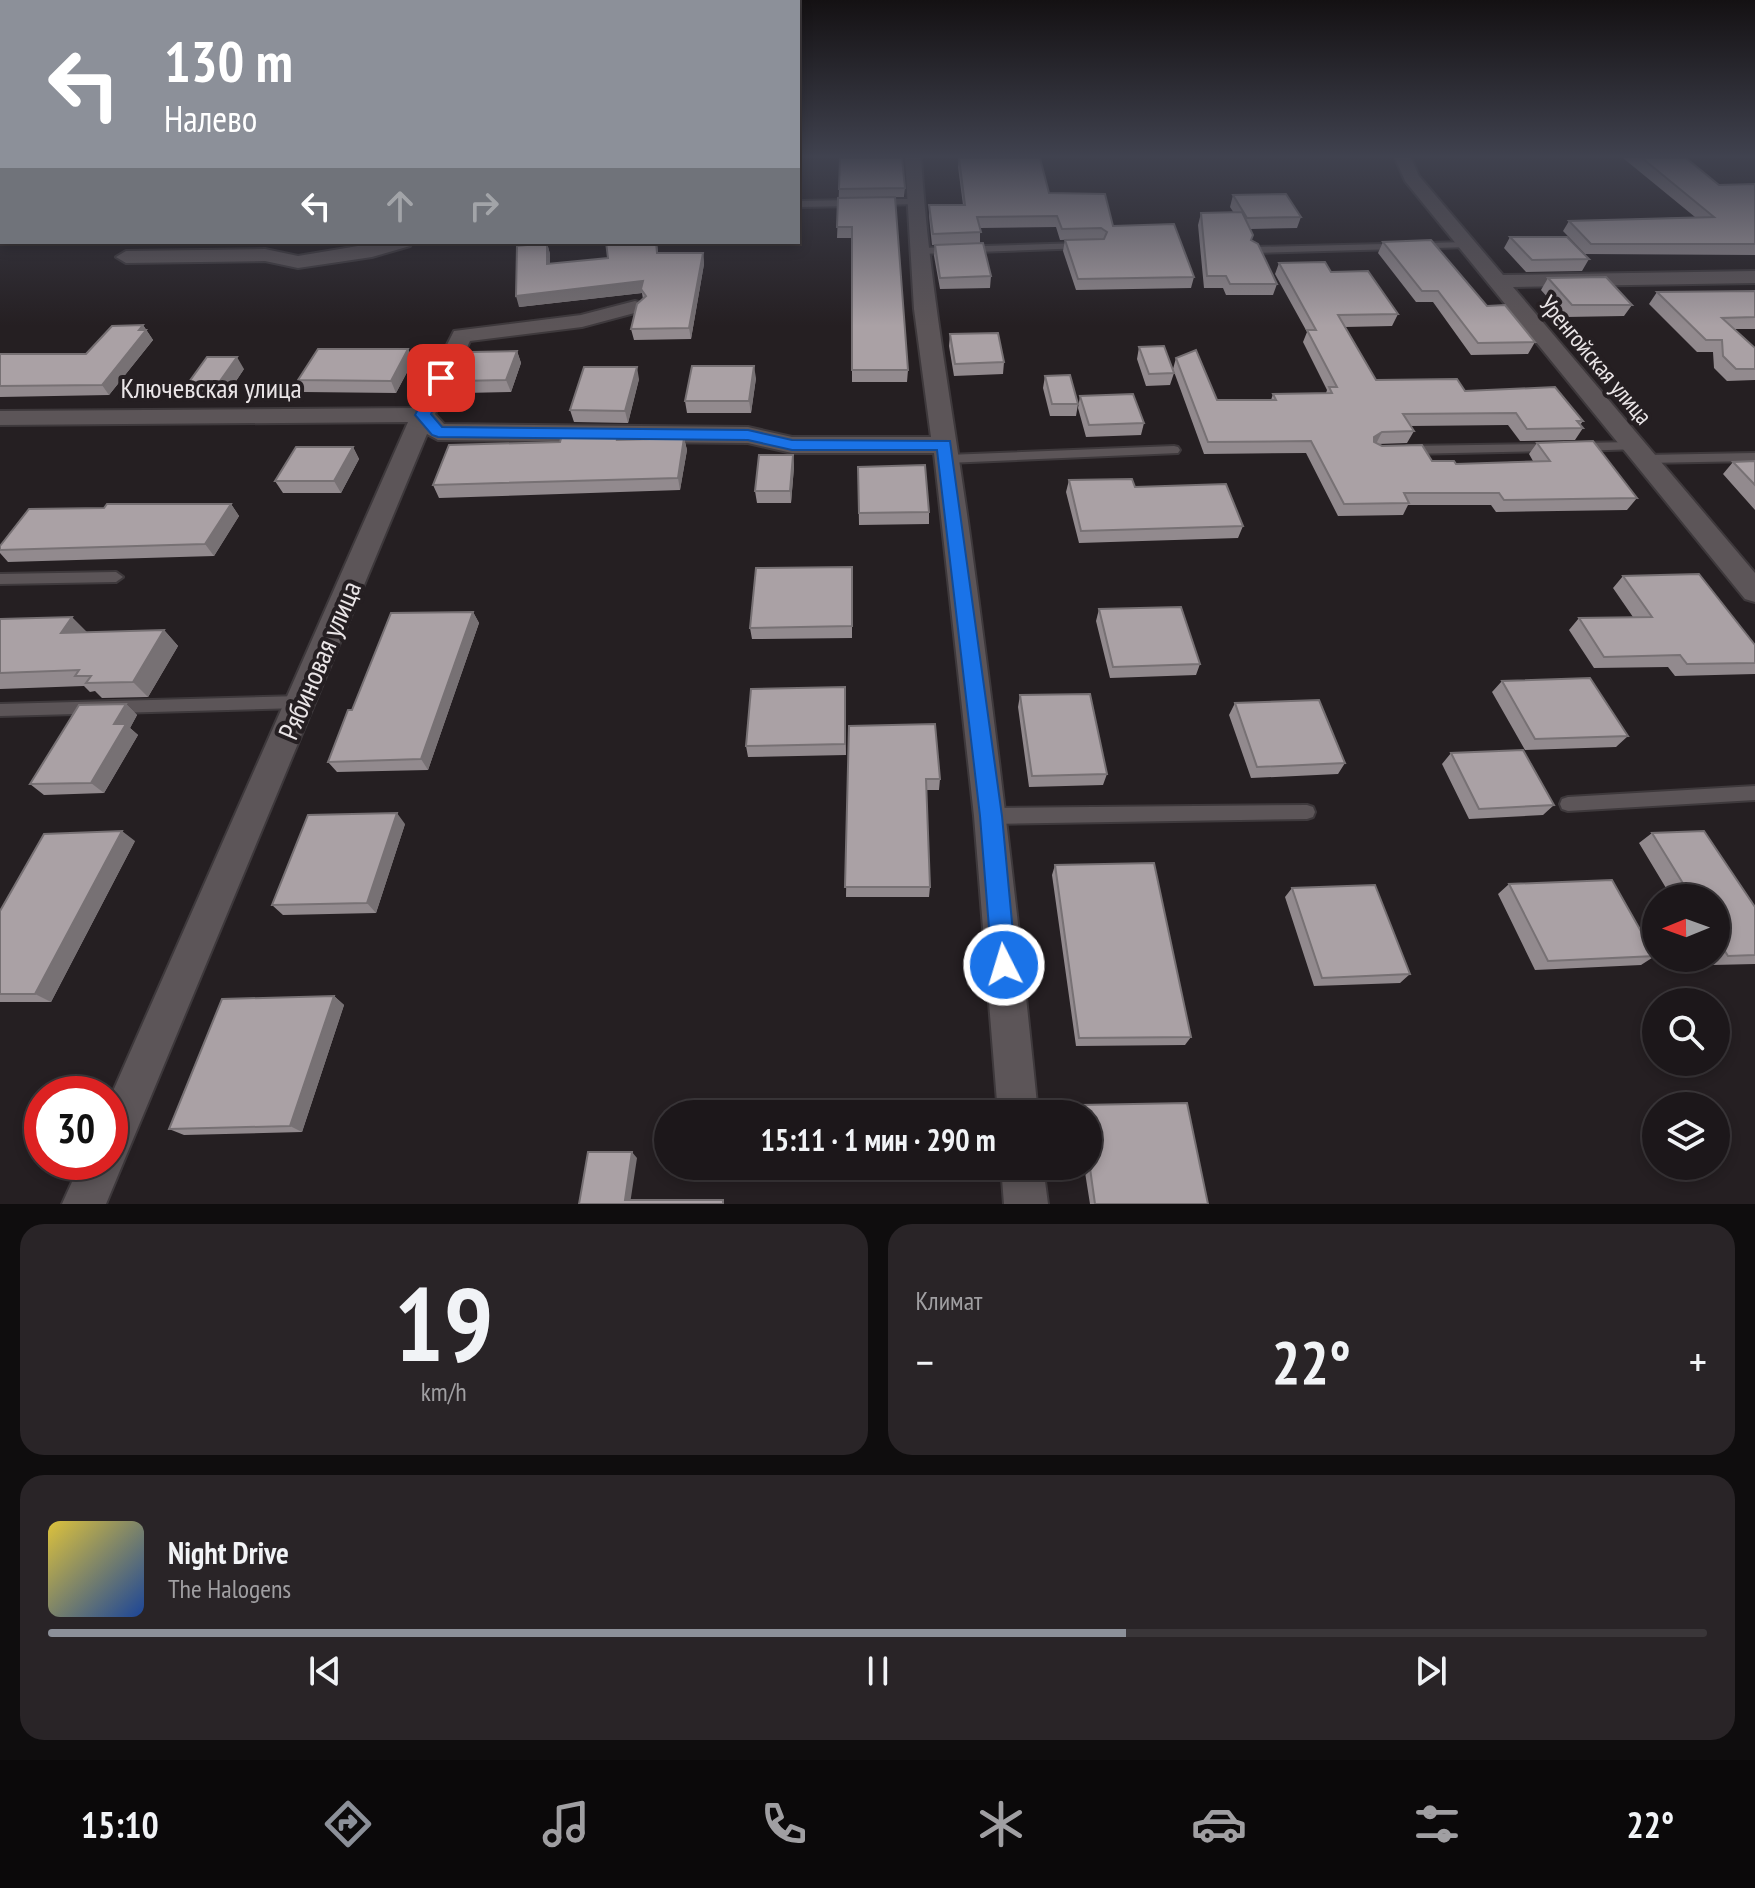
<!DOCTYPE html>
<html lang="ru">
<meta charset="utf-8">
<style>
body{margin:0;font-family:"PT Sans Narrow",sans-serif;background:#292427;color:#f1f3f6;height:100vh;display:flex;flex-direction:column;font-size:30px;white-space:nowrap}
*{box-sizing:border-box;margin:0}
p{font-size:26px;color:#a09fa2}
.icon{flex:none;width:44px;height:44px;fill:none;stroke:currentColor;stroke-width:2;stroke-linecap:round;stroke-linejoin:round}
.map{position:relative;height:1204px;overflow:hidden}
.sheet{display:flex;flex-direction:column;gap:20px;padding:20px;background:#0f0d0e;flex:1}
.sheet>*{flex:none}
.top-card{position:absolute;left:0px;top:0px;width:800px;height:244px;box-shadow:0 4px 12px #0003,0 0 0 2px #3a3639;background:#8c9099;color:#fff;overflow:hidden}
.needle{width:52px;rotate:269deg}
.tools{position:absolute;left:1642px;top:884px;display:grid;gap:16px}
.tools a{display:grid;place-items:center;width:88px;height:88px;border-radius:50%;background:#1c171a;box-shadow:0 4px 12px #0003,0 0 0 2px #3a3639;font-size:40px}
.speed{position:absolute;left:24px;top:1076px;display:flex;gap:16px;font-size:40px;font-weight:700;text-align:center}
.speed>*{display:grid;place-content:center;width:104px;height:104px;border-radius:50%;background:#1c171a;box-shadow:0 4px 12px #0003,0 0 0 2px #3a3639;line-height:1}
.speed .limit{border:12px solid #d22;background:#fff;color:#111}
.pin{position:absolute;display:grid;place-items:center;width:68px;height:68px;color:#fff;margin:-34px;border-radius:16px;box-shadow:0 4px 12px #0006}
.me{position:absolute;width:88px;margin:-44px;rotate:355deg;stroke-linejoin:round;filter:drop-shadow(0 0 6px #0008)}
.turn{display:flex;align-items:center;gap:28px;height:168px;padding:0 32px;font-size:36px}
.turn .icon{width:104px;height:104px;stroke-width:2.5}
.turn b{display:block;font-size:56px;line-height:68px}
.lanes{display:flex;align-items:center;height:76px;padding:0 32px;background:#0003;justify-content:center;gap:40px;direction:ltr}
.lanes .off{opacity:.35}
.big{font-size:60px;font-weight:800;line-height:1.1}
.sheet .widget{flex:1;display:flex;flex-direction:column;justify-content:center;gap:12px;min-width:0;padding:0 28px;border-radius:24px;background:#292427}
.sheet .dial{align-items:center;gap:0}
.dial b{font-size:104px;line-height:1}
.song{display:flex;align-items:center;gap:24px}
.cover{width:96px;height:96px;border-radius:12px;background:linear-gradient(135deg,hsl(50 70% 55%),hsl(220 70% 35%))}
.played{height:8px;border-radius:4px;background:linear-gradient(90deg,#8c9099 65%,#3a3639 65%)}
.keys{display:flex;justify-content:space-around;direction:ltr}
.heat{display:flex;justify-content:space-between;align-items:center;font-size:44px;direction:ltr}
.sheet .tiles{flex:1;display:grid;gap:20px;grid-template-columns:1fr 1fr}
.widget:last-child{grid-column:span 2}
.trip{position:absolute;left:654px;top:1100px;width:448px;height:80px;border-radius:40px;background:#1c171a;box-shadow:0 4px 12px #0003,0 0 0 2px #3a3639;font-weight:800;line-height:80px;text-align:center}
.tabs{display:flex;height:128px;justify-content:space-around;align-items:center;background:#0b090a;color:#a09fa2}
.tabs .icon{width:56px;height:56px}
.tabs .selected{color:#8c9099}
.tabs b{font-size:36px;color:#f1f3f6}
.map>svg:first-child{display:block}
</style>
<div class="map">
<svg width="1755" height="1204" viewBox="0 0 1755 1204">
<rect width="100%" height="100%" fill="#251f22"/>
<g fill="none" stroke-linecap="round" stroke-linejoin="round">
<g stroke="#3e393c" stroke-width="4">
<path id="service" d="M 915,199 L 919,202 L 918,204 L 879,205 L 875,202 L 879,199 Z
M 798,201 L 854,200 L 858,203 L 854,206 L 798,207 Z
M 1468,242 L 1471,243 L 1471,247 L 1255,253 L 1250,250 L 1255,247 Z
M 1083,243 L 1086,244 L 1086,248 L 920,254 L 915,251 L 920,248 Z
M 1634,442 L 1638,443 L 1640,446 L 1638,449 L 1579,451 L 1573,447 L 1579,443 Z
M 1550,444 L 1554,445 L 1556,448 L 1554,451 L 1407,454 L 1401,450 L 1407,446 Z
M 1174,446 L 1178,447 L 1180,450 L 1178,453 L 947,463 L 941,459 L 947,455 Z
M 1755,453 L 1755,461 L 1645,463 L 1639,459 L 1645,455 Z
M 116,572 L 123,577 L 116,582 L 0,584 L 0,574 Z
M 300,696 L 305,698 L 308,702 L 305,706 L 300,708 L 0,716 L 0,704 Z
M 1755,786 L 1755,800 L 1568,811 L 1562,809 L 1560,804 L 1562,799 L 1568,797 Z
M 1307,805 L 1313,807 L 1315,812 L 1313,817 L 1307,819 L 991,824 L 985,821 L 983,816 L 985,811 L 991,808 Z"/>
</g>
<g stroke="#3e393c" stroke-width="4">
<path id="minor" d="M 905,158 L 921,158 C 929,286 953,410 970,536 C 996,729 1019,921 1038,1114 L 998,1114 L 974,816 L 934,453 L 792,453 L 748,443 L 438,440 L 427,434 L 106,1204 L 62,1204 L 81,1162 L 110,1162 L 110,1098 L 408,422 L 0,425 L 0,411 L 415,408 L 454,331 L 581,315 L 635,301 L 642,303 L 645,307 L 642,311 L 582,327 L 470,341 L 435,414 L 444,424 L 748,427 L 792,437 L 931,437 L 914,309 Z
M 1395,158 L 1411,158 L 1419,176 L 1503,275 L 1755,271 L 1755,283 L 1513,287 L 1755,573 L 1755,602 L 1745,599 L 1405,181 Z
M 382,242 L 412,242 L 410,246 L 372,257 L 298,268 L 265,261 L 126,263 L 116,257 L 126,251 L 265,249 L 298,256 Z
M 1001,1166 L 1043,1166 L 1048,1204 L 1004,1204 Z"/>
</g>
<use href="#service" fill="#5c5558" fill-rule="evenodd"/>
<use href="#minor" fill="#5c5558" fill-rule="evenodd"/>
</g>
<path fill="#928a8e" d="M 959,158 L 1049,193 L 1113,226 L 1194,277 L 1191,288 L 1076,290 L 1063,251 L 1065,240 L 1099,239 L 1060,240 L 1056,227 L 980,228 L 980,243 L 932,245 L 929,216 L 929,205 L 963,205 L 958,167 Z
M 1623,158 L 1686,158 L 1719,185 L 1755,184 L 1755,255 L 1585,254 L 1563,231 L 1569,221 L 1695,217 Z
M 905,188 L 904,197 L 895,197 L 908,370 L 907,382 L 852,382 L 852,238 L 837,238 L 839,189 Z
M 1233,195 L 1301,217 L 1297,228 L 1250,229 L 1252,240 L 1277,284 L 1273,295 L 1226,295 L 1223,288 L 1204,288 L 1198,225 L 1201,213 L 1234,213 L 1230,207 Z
M 1510,237 L 1589,259 L 1582,271 L 1526,272 L 1504,248 Z
M 606,242 L 657,242 L 658,253 L 703,253 L 704,264 L 691,339 L 634,340 L 631,329 L 643,299 L 642,293 L 519,307 L 547,243 L 550,254 L 550,264 L 608,258 Z
M 1383,242 L 1487,306 L 1535,342 L 1528,354 L 1471,355 L 1433,302 L 1416,302 L 1378,253 Z
M 935,245 L 991,276 L 990,288 L 940,289 L 934,256 Z
M 1279,263 L 1331,272 L 1398,314 L 1392,326 L 1345,327 L 1376,380 L 1465,391 L 1583,421 L 1580,425 L 1583,428 L 1575,440 L 1520,441 L 1508,425 L 1410,426 L 1414,431 L 1407,443 L 1378,444 L 1432,461 L 1456,464 L 1533,461 L 1529,454 L 1537,443 L 1637,498 L 1627,510 L 1496,512 L 1491,505 L 1408,505 L 1403,515 L 1338,516 L 1306,453 L 1204,454 L 1173,369 L 1176,358 L 1217,400 L 1271,400 L 1273,394 L 1326,393 L 1327,390 L 1303,342 L 1307,332 L 1275,274 Z
M 1548,278 L 1632,305 L 1624,316 L 1565,317 L 1541,290 Z
M 1755,291 L 1755,329 L 1735,329 L 1755,348 L 1755,380 L 1727,381 L 1714,368 L 1713,352 L 1697,352 L 1649,304 L 1657,292 Z
M 143,325 L 153,340 L 109,395 L 0,397 L 0,354 L 86,354 Z
M 950,334 L 1004,362 L 1003,374 L 954,376 L 949,346 Z
M 1139,347 L 1174,373 L 1170,385 L 1146,386 L 1137,359 Z
M 408,349 L 413,361 L 396,393 L 304,392 L 298,380 Z
M 517,351 L 521,363 L 511,392 L 464,393 L 459,381 Z
M 244,369 L 228,393 L 197,394 L 189,382 Z
M 1045,376 L 1078,404 L 1076,416 L 1050,416 L 1043,388 Z
M 756,378 L 751,413 L 687,413 L 685,401 Z
M 639,379 L 628,423 L 574,422 L 570,410 Z
M 1080,396 L 1144,423 L 1141,435 L 1086,437 L 1078,408 Z
M 619,433 L 621,440 L 684,438 L 687,450 L 680,490 L 439,498 L 433,485 L 560,442 Z
M 353,447 L 359,459 L 341,493 L 283,493 L 275,481 Z
M 793,455 L 794,467 L 791,503 L 757,503 L 755,491 Z
M 1755,461 L 1755,510 L 1723,474 L 1733,462 Z
M 858,467 L 929,512 L 929,524 L 859,525 Z
M 1069,480 L 1135,487 L 1243,526 L 1238,538 L 1079,543 L 1066,492 Z
M 231,504 L 239,516 L 214,556 L 8,562 L 0,553 L 0,546 L 104,508 Z
M 852,567 L 852,638 L 752,639 L 750,628 Z
M 1623,576 L 1755,645 L 1755,674 L 1675,676 L 1668,667 L 1594,668 L 1569,630 L 1579,618 L 1633,617 L 1613,588 Z
M 1099,609 L 1200,664 L 1196,675 L 1110,678 L 1096,621 Z
M 473,612 L 479,623 L 428,770 L 337,772 L 328,762 L 352,710 Z
M 0,619 L 87,632 L 164,630 L 178,646 L 148,697 L 102,698 L 95,691 L 90,692 L 84,686 L 0,689 Z
M 1502,681 L 1628,736 L 1616,747 L 1525,750 L 1492,692 Z
M 845,687 L 846,755 L 748,757 L 746,746 Z
M 1020,695 L 1107,774 L 1103,785 L 1029,787 L 1018,707 Z
M 1235,703 L 1345,763 L 1338,774 L 1251,778 L 1229,715 Z
M 126,704 L 137,715 L 130,728 L 138,735 L 104,793 L 44,795 L 30,784 Z
M 849,726 L 940,779 L 939,790 L 926,790 L 930,887 L 929,897 L 846,897 Z
M 1451,753 L 1554,805 L 1543,815 L 1469,819 L 1442,764 Z
M 405,824 L 376,913 L 283,915 L 272,905 Z
M 1652,833 L 1755,907 L 1755,964 L 1712,965 L 1708,958 L 1716,958 L 1716,898 L 1672,898 L 1639,843 Z
M 135,841 L 51,1002 L 0,1002 L 0,911 Z
M 1055,865 L 1191,1037 L 1185,1045 L 1076,1046 L 1052,875 Z
M 1509,884 L 1655,956 L 1641,965 L 1535,970 L 1498,894 Z
M 1292,888 L 1410,974 L 1400,983 L 1314,986 L 1285,897 Z
M 334,996 L 344,1005 L 302,1132 L 184,1135 L 169,1129 Z
M 1081,1105 L 1208,1204 L 1090,1204 L 1084,1166 L 1088,1166 L 1088,1114 L 1077,1114 L 1077,1112 Z"/>
<path fill="#777174" d="M 547,243 L 550,254 L 550,275 L 547,264 Z
M 703,253 L 704,264 L 691,339 L 689,328 Z
M 643,281 L 641,289 L 642,293 L 519,307 L 516,296 Z
M 143,325 L 153,340 L 109,395 L 102,385 Z
M 408,349 L 413,361 L 396,393 L 391,381 Z
M 517,351 L 521,363 L 511,392 L 506,380 Z
M 237,357 L 244,369 L 228,393 L 220,381 Z
M 754,366 L 756,378 L 751,413 L 749,401 Z
M 637,367 L 639,379 L 628,423 L 625,411 Z
M 1382,432 L 1376,444 L 1368,448 L 1374,437 Z
M 684,438 L 687,450 L 680,490 L 678,478 Z
M 353,447 L 359,459 L 341,493 L 334,481 Z
M 793,455 L 794,467 L 791,503 L 790,491 Z
M 231,504 L 239,516 L 214,556 L 205,544 Z
M 473,612 L 479,623 L 428,770 L 421,759 Z
M 72,617 L 87,632 L 61,633 Z
M 164,630 L 178,646 L 148,697 L 133,682 Z
M 126,704 L 137,715 L 130,728 L 138,735 L 104,793 L 91,783 L 114,724 Z
M 397,813 L 405,824 L 376,913 L 367,903 Z
M 122,831 L 135,841 L 51,1002 L 35,994 Z
M 334,996 L 344,1005 L 302,1132 L 290,1126 Z
M 632,1152 L 637,1158 L 630,1204 L 625,1200 Z"/>
<path fill="#aaa1a5" stroke="#777174" stroke-width="2" d="M 840,158 L 902,158 L 905,188 L 839,189 Z
M 959,158 L 1040,158 L 1049,193 L 1105,194 L 1113,226 L 1174,224 L 1194,277 L 1078,279 L 1065,240 L 1104,239 L 1107,232 L 1101,228 L 1062,229 L 1057,216 L 977,217 L 981,232 L 933,234 L 929,205 L 965,205 Z
M 1642,158 L 1686,158 L 1719,185 L 1755,184 L 1755,244 L 1591,244 L 1569,221 L 1714,217 Z
M 1286,194 L 1301,217 L 1247,218 L 1233,195 Z
M 895,197 L 908,370 L 852,370 L 852,227 L 837,227 L 838,198 Z
M 1242,212 L 1253,235 L 1251,240 L 1258,244 L 1277,284 L 1230,284 L 1226,276 L 1207,276 L 1201,213 Z
M 1510,237 L 1567,237 L 1589,259 L 1532,260 Z
M 1431,240 L 1487,306 L 1505,305 L 1535,342 L 1478,343 L 1438,291 L 1422,291 L 1383,242 Z
M 606,242 L 656,242 L 657,253 L 703,253 L 689,328 L 631,329 L 637,304 L 646,296 L 641,289 L 643,281 L 516,296 L 517,246 L 547,243 L 547,264 L 608,258 Z
M 983,243 L 991,276 L 940,278 L 935,245 Z
M 1325,262 L 1331,272 L 1368,271 L 1398,314 L 1338,315 L 1376,380 L 1457,379 L 1465,391 L 1555,387 L 1583,421 L 1577,421 L 1583,428 L 1527,429 L 1516,413 L 1403,414 L 1414,431 L 1382,432 L 1374,437 L 1374,442 L 1382,446 L 1422,445 L 1432,461 L 1454,461 L 1456,464 L 1550,461 L 1537,443 L 1593,441 L 1637,498 L 1504,500 L 1499,493 L 1404,493 L 1409,503 L 1344,504 L 1311,441 L 1208,442 L 1176,358 L 1196,350 L 1217,400 L 1276,400 L 1273,394 L 1332,393 L 1329,387 L 1337,387 L 1307,330 L 1316,330 L 1279,263 Z
M 1606,277 L 1632,305 L 1572,305 L 1548,278 Z
M 1755,291 L 1755,317 L 1722,318 L 1755,348 L 1755,369 L 1736,369 L 1723,356 L 1722,340 L 1706,340 L 1657,292 Z
M 143,325 L 139,330 L 146,330 L 102,385 L 0,386 L 0,354 L 86,354 L 112,326 Z
M 998,333 L 1004,362 L 955,364 L 950,334 Z
M 1164,346 L 1174,373 L 1149,374 L 1139,347 Z
M 318,349 L 408,349 L 391,381 L 298,380 Z
M 517,351 L 506,380 L 459,381 L 472,352 Z
M 207,357 L 237,357 L 220,381 L 189,382 Z
M 692,366 L 754,366 L 749,401 L 685,401 Z
M 584,367 L 637,367 L 625,411 L 570,410 Z
M 1070,375 L 1078,404 L 1052,404 L 1045,376 Z
M 1133,394 L 1144,423 L 1089,425 L 1080,396 Z
M 563,432 L 619,433 L 617,440 L 684,438 L 678,478 L 433,485 L 449,445 L 560,442 Z
M 296,447 L 353,447 L 334,481 L 275,481 Z
M 759,455 L 793,455 L 790,491 L 755,491 Z
M 1755,461 L 1755,485 L 1733,462 Z
M 925,465 L 929,512 L 859,513 L 858,467 Z
M 1132,479 L 1135,487 L 1226,484 L 1243,526 L 1081,531 L 1069,480 Z
M 107,504 L 231,504 L 205,544 L 0,550 L 0,546 L 29,509 L 104,508 Z
M 852,567 L 852,626 L 750,628 L 756,568 Z
M 1699,574 L 1755,645 L 1755,663 L 1687,664 L 1680,655 L 1604,657 L 1579,618 L 1652,617 L 1623,576 Z
M 1181,607 L 1200,664 L 1113,667 L 1099,609 Z
M 473,612 L 421,759 L 328,762 L 348,710 L 352,710 L 391,613 Z
M 72,617 L 61,633 L 164,630 L 133,682 L 86,683 L 91,676 L 75,676 L 79,670 L 0,673 L 0,619 Z
M 1590,678 L 1628,736 L 1535,739 L 1502,681 Z
M 845,687 L 845,744 L 746,746 L 751,689 Z
M 1090,694 L 1107,774 L 1032,776 L 1020,695 Z
M 1319,700 L 1345,763 L 1257,767 L 1235,703 Z
M 126,704 L 114,724 L 126,724 L 91,783 L 30,784 L 79,705 Z
M 935,724 L 940,779 L 926,779 L 930,887 L 845,887 L 849,726 Z
M 1523,750 L 1554,805 L 1479,809 L 1451,753 Z
M 397,813 L 367,903 L 272,905 L 308,815 Z
M 122,831 L 35,994 L 0,994 L 0,911 L 44,834 Z
M 1704,831 L 1755,907 L 1755,955 L 1728,956 L 1716,937 L 1716,898 L 1692,898 L 1652,833 Z
M 1154,863 L 1191,1037 L 1079,1038 L 1055,865 Z
M 1612,880 L 1655,956 L 1548,961 L 1509,884 Z
M 1375,885 L 1410,974 L 1322,978 L 1292,888 Z
M 334,996 L 290,1126 L 169,1129 L 222,999 Z
M 1187,1103 L 1208,1204 L 1095,1204 L 1088,1154 L 1088,1114 L 1082,1114 L 1081,1105 Z
M 588,1152 L 632,1152 L 625,1200 L 723,1200 L 723,1204 L 579,1204 Z"/>
<linearGradient id="sky" x2="0" y2="1"><stop stop-color="#141113"/><stop offset="0.48" stop-color="#40424f"/><stop offset="1" stop-color="#40424f" stop-opacity="0"/></linearGradient>
<rect width="1755" height="326" fill="url(#sky)"/>
<path fill="#1a73e8" stroke="#114b97" stroke-width="2" d="M 441,373 L 448,378 L 431,414 L 442,427 L 748,430 L 792,440 L 950,441 L 1002,816 L 1016,965 L 1013,974 L 1004,977 L 996,974 L 992,965 L 980,816 L 937,450 L 792,450 L 748,440 L 438,437 L 432,435 L 415,415 L 433,378 Z"/>
<g text-anchor="middle" dominant-baseline="central" stroke-width="8" stroke-linejoin="round" paint-order="stroke">
<g font-size="24" fill="#eae5e7" stroke="#251f22">
<text transform="translate(1596 360) rotate(50)">Уренгойская улица</text>
</g>
<g font-size="28" fill="#eae5e7" stroke="#251f22">
<text x="211" y="387">Ключевская улица</text>
<text transform="translate(319 660) rotate(-67)">Рябиновая улица</text>
</g>
</g>
</svg>
<div class="tools">
<a><svg class="needle" viewBox="-14 -14 28 28"><path d="M0-13l5 13h-10z" fill="#e53935"/><path d="M0 13l5-13h-10z" fill="#a09fa2"/></svg></a>
<a><svg class="icon" aria-label="search" viewBox="0 0 24 24"><circle cx="10" cy="10" r="6"/><path d="M15 15l6 6"/></svg></a>
<a><svg class="icon" aria-label="layers" viewBox="0 0 24 24"><path d="M12 4l9 5-9 5-9-5zM3 14l9 5 9-5"/></svg></a>
</div>
<div class="speed"><div class="limit">30</div></div>
<div class="pin" style="left:441px;top:378px;background:#d93025"><svg class="icon" aria-label="arrive" viewBox="0 0 24 24"><path d="M6 21V4h12l-3 4 3 4H6"/></svg></div>
<svg class="me" style="left:1004px;top:965px" viewBox="-20 -20 40 40"><circle r="17" fill="#1a73e8" stroke="#fff" stroke-width="3"/><path d="M0-11L8 9 0 5-8 9z" fill="#fff"/></svg>
<div class="trip">15:11 · 1 мин · 290 m</div>
<div class="top-card">
<div class="turn"><svg class="icon" aria-label="left" viewBox="0 0 24 24"><path d="M17 20v-9H6M10 6l-5 5 5 5"/></svg><div><b>130 m</b>Налево</div></div>
<div class="lanes"><svg class="icon" aria-label="left" viewBox="0 0 24 24"><path d="M17 20v-9H6M10 6l-5 5 5 5"/></svg><svg class="icon off" aria-label="ahead" viewBox="0 0 24 24"><path d="M12 20V5M6 11l6-6 6 6"/></svg><svg class="icon off" aria-label="right" viewBox="0 0 24 24"><path d="M7 20v-9h11M14 6l5 5-5 5"/></svg></div>
</div>
</div>
<section class="sheet">
<div class="tiles">
<div class="widget dial"><b>19</b><p>km/h</p></div>
<div class="widget"><p>Климат</p>
<div class="heat"><a>−</a><b class="big">22°</b><a>+</a></div>
</div>
<div class="widget">
<div class="song"><i class="cover"></i><div><b>Night Drive</b><p>The Halogens</p></div></div>
<div class="played"></div>
<div class="keys"><svg class="icon" aria-label="previous" viewBox="0 0 24 24"><path d="M18 5L8 12l10 7zM5 5v14"/></svg><svg class="icon" aria-label="pause" viewBox="0 0 24 24"><path d="M8 5v14M16 5v14"/></svg><svg class="icon" aria-label="next" viewBox="0 0 24 24"><path d="M6 5l10 7-10 7zM19 5v14"/></svg></div>
</div>
</div>
</section>
<nav class="tabs">
<b>15:10</b>
<svg class="icon selected" aria-label="directions" viewBox="0 0 24 24"><path d="M12 3l9 9-9 9-9-9zM9 14v-3h6M13 9l2 2-2 2"/></svg>
<svg class="icon" aria-label="music" viewBox="0 0 24 24"><path d="M9 18V5l10-2v13"/><circle cx="6" cy="18" r="3"/><circle cx="16" cy="16" r="3"/></svg>
<svg class="icon" aria-label="phone" viewBox="0 0 24 24"><path d="M5 4h4l2 5-3 2q2 4 5 5l2-3 5 2v4C11 20 4 13 5 4z"/></svg>
<svg class="icon" aria-label="climate" viewBox="0 0 24 24"><path d="M12 3v18M4 7l16 10M4 17L20 7"/></svg>
<svg class="icon" aria-label="car" viewBox="0 0 24 24"><path d="M5 17H2v-5l4-1 3-4h7l3 4 3 1v5h-3M9 17h6M6 11h13"/><circle cx="7" cy="17" r="2"/><circle cx="17" cy="17" r="2"/></svg>
<svg class="icon" aria-label="filters" viewBox="0 0 24 24"><path d="M4 7h16M4 17h16"/><circle cx="9" cy="7" r="2"/><circle cx="15" cy="17" r="2"/></svg>
<b>22°</b>
</nav>
